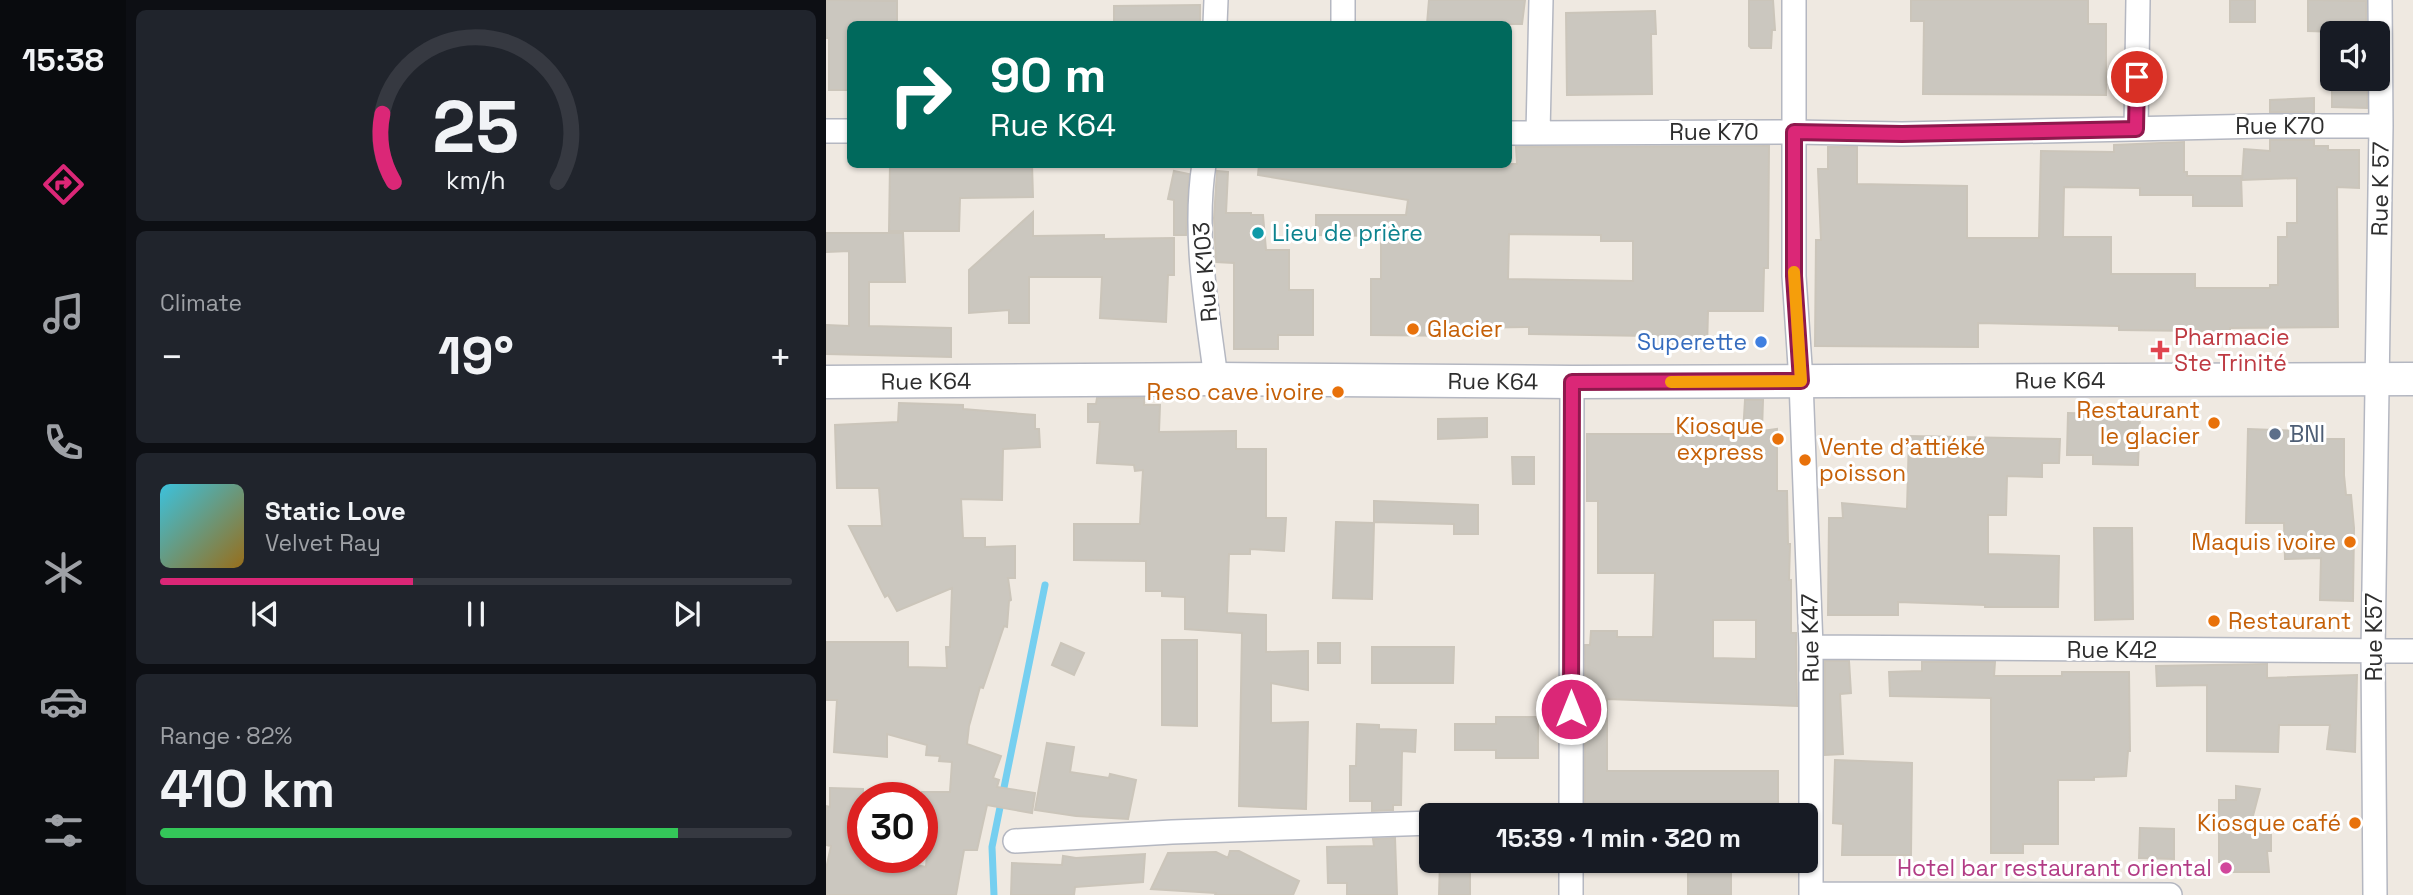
<!DOCTYPE html>
<meta charset="utf-8">
<style>
body{margin:0;font-family:"Space Grotesk",sans-serif;background:#20242c;color:#f1f3f6;height:100vh;display:flex;flex-direction:column;font-size:26px;white-space:nowrap}
*{box-sizing:border-box;margin:0}
p{font-size:23px;color:#9ea1a6}
.icon{flex:none;width:38px;height:38px;fill:none;stroke:currentColor;stroke-width:2;stroke-linecap:round;stroke-linejoin:round}
.map{position:relative;flex:1;overflow:hidden}
.sheet{display:flex;flex-direction:column;gap:10px;padding:10px;background:#0d0f14;width:700px}
.sheet>*{flex:none}
.banner{position:absolute;left:21px;top:21px;width:665px;height:147px;border-radius:10px;box-shadow:0 2px 5px #0004;background:#00695c;color:#fff;overflow:hidden}
.buttons{position:absolute;left:1494px;top:21px;display:grid;gap:14px}
.buttons a{display:grid;place-items:center;width:70px;height:70px;border-radius:10px;background:#171b24;box-shadow:0 2px 5px #0004;font-size:35px}
.speed{position:absolute;left:21px;top:782px;display:flex;gap:14px;font-size:35px;font-weight:700;text-align:center}
.speed>*{display:grid;place-content:center;width:91px;height:91px;border-radius:50%;background:#171b24;box-shadow:0 2px 5px #0004;line-height:1}
.speed .limit{border:10px solid #d22;background:#fff;color:#111}
.pin{position:absolute;display:grid;place-items:center;width:60px;height:60px;color:#fff;margin:-30px;border:4px solid #fff;border-radius:50%;box-shadow:0 2px 7px #0007}
.me{position:absolute;width:77px;margin:-38px;rotate:0deg;stroke-linejoin:round;filter:drop-shadow(0 0 5px #0008)}
.turn{display:flex;align-items:center;gap:24px;height:147px;padding:0 28px;font-size:32px}
.turn .icon{width:91px;height:91px;stroke-width:2.5}
.turn b{display:block;font-size:49px;line-height:60px}
.big{font-size:52px;font-weight:700;line-height:1.1}
.sheet .widget{flex:1;display:flex;flex-direction:column;justify-content:center;gap:10px;min-width:0;padding:0 24px;border-radius:10px;background:#20242c}
.sheet .dial{align-items:center;gap:0}
.dial svg{height:182px;overflow:visible;fill:none;stroke:#363941;stroke-width:7;stroke-linecap:round;text-anchor:middle}
.dial text{fill:#f1f3f6;stroke:none}
.song{display:flex;align-items:center;gap:21px}
.cover{width:84px;height:84px;border-radius:10px;background:linear-gradient(135deg,hsl(190 70% 55%),hsl(40 70% 35%))}
.played{height:7px;border-radius:4px;background:linear-gradient(90deg,#db2777 40%,#363941 40%)}
.keys{display:flex;justify-content:space-around;direction:ltr}
.heat{display:flex;justify-content:space-between;align-items:center;font-size:38px;direction:ltr}
.charge{height:10px;border-radius:5px;background:linear-gradient(90deg,#34c759 82%,#363941 0)}
.trip{position:absolute;left:593px;top:803px;width:399px;height:70px;border-radius:10px;background:#171b24;box-shadow:0 2px 5px #0004;font-weight:700;line-height:70px;text-align:center}
main{display:flex;flex:1;min-height:0}
.menu{display:flex;flex-direction:column;width:126px;justify-content:space-around;align-items:center;background:#090b0e;color:#9ea1a6}
.menu .icon{width:49px;height:49px}
.menu .current{color:#db2777}
.menu b{font-size:32px;color:#f1f3f6}
.map>svg:first-child{display:block}
</style>
<main>
<nav class="menu">
<b>15:38</b>
<svg class="icon current" aria-label="directions" viewBox="0 0 24 24"><path d="M12 3l9 9-9 9-9-9zM9 14v-3h6M13 9l2 2-2 2"/></svg>
<svg class="icon" aria-label="music" viewBox="0 0 24 24"><path d="M9 18V5l10-2v13"/><circle cx="6" cy="18" r="3"/><circle cx="16" cy="16" r="3"/></svg>
<svg class="icon" aria-label="phone" viewBox="0 0 24 24"><path d="M5 4h4l2 5-3 2q2 4 5 5l2-3 5 2v4C11 20 4 13 5 4z"/></svg>
<svg class="icon" aria-label="climate" viewBox="0 0 24 24"><path d="M12 3v18M4 7l16 10M4 17L20 7"/></svg>
<svg class="icon" aria-label="car" viewBox="0 0 24 24"><path d="M5 17H2v-5l4-1 3-4h7l3 4 3 1v5h-3M9 17h6M6 11h13"/><circle cx="7" cy="17" r="2"/><circle cx="17" cy="17" r="2"/></svg>
<svg class="icon" aria-label="filters" viewBox="0 0 24 24"><path d="M4 7h16M4 17h16"/><circle cx="9" cy="7" r="2"/><circle cx="15" cy="17" r="2"/></svg>
</nav>
<section class="sheet">
<div class="widget dial"><svg viewBox="0 0 100 80">
<path d="M14 69A42 42 0 1 1 86 69"/>
<path d="M14 69A42 42 0 0 1 9 39" stroke="#db2777"/>
<text x="50" y="56" font-size="32" font-weight="700">25</text>
<text x="50" y="72" font-size="11">km/h</text>
</svg></div>
<div class="widget"><p>Climate</p>
<div class="heat"><a>−</a><b class="big">19°</b><a>+</a></div>
</div>
<div class="widget">
<div class="song"><i class="cover"></i><div><b>Static Love</b><p>Velvet Ray</p></div></div>
<div class="played"></div>
<div class="keys"><svg class="icon" aria-label="previous" viewBox="0 0 24 24"><path d="M18 5L8 12l10 7zM5 5v14"/></svg><svg class="icon" aria-label="pause" viewBox="0 0 24 24"><path d="M8 5v14M16 5v14"/></svg><svg class="icon" aria-label="next" viewBox="0 0 24 24"><path d="M6 5l10 7-10 7zM19 5v14"/></svg></div>
</div>
<div class="widget"><p>Range · 82%</p><b class="big">410 km</b><div class="charge"></div></div>
</section>
<div class="map">
<svg width="1587" height="895" viewBox="0 0 1587 895">
<rect width="100%" height="100%" fill="#efe9e1"/>
<g fill="none" stroke-linecap="round" stroke-linejoin="round">
<path stroke="#75cff0" stroke-width="7" d="M 168,895 L 166,847 L 219,585"/>
</g>
<path fill="#cbc7bf" stroke="#cbc5ba" stroke-width="2" fill-rule="evenodd" d="M 0,0 L 71,1 L 71,24 L 24,24 L 24,90 L 3,90 L 3,38 L 0,38 Z
M 603,0 L 699,0 L 696,24 L 601,24 Z
M 923,0 L 947,0 L 949,30 L 946,30 L 945,48 L 925,48 L 923,46 Z
M 1085,0 L 1262,0 L 1262,24 L 1280,24 L 1280,95 L 1097,94 L 1098,21 L 1085,21 Z
M 1404,0 L 1429,0 L 1429,22 L 1404,22 Z
M 1482,0 L 1540,1 L 1540,33 L 1482,31 Z
M 374,5 L 374,24 L 288,24 L 288,6 Z
M 829,11 L 830,34 L 825,34 L 826,94 L 741,95 L 740,13 Z
M 1506,79 L 1541,79 L 1541,108 L 1506,107 Z
M 1488,98 L 1488,112 L 1444,112 L 1444,100 Z
M 1444,140 L 1488,140 L 1488,146 L 1502,146 L 1502,150 L 1533,150 L 1533,188 L 1511,187 L 1512,327 L 1404,328 L 1404,331 L 1371,331 L 1293,330 L 1293,326 L 1152,323 L 1152,347 L 989,346 L 990,240 L 995,240 L 992,169 L 1002,169 L 1002,147 L 1031,147 L 1031,184 L 1141,186 L 1141,238 L 1213,238 L 1215,151 L 1288,152 L 1288,145 L 1358,142 L 1358,172 L 1361,172 L 1361,176 L 1415,176 L 1416,206 L 1367,206 L 1367,195 L 1314,195 L 1314,188 L 1238,187 L 1237,237 L 1285,237 L 1285,274 L 1369,274 L 1369,288 L 1444,288 L 1444,285 L 1452,285 L 1452,237 L 1461,237 L 1461,223 L 1471,223 L 1471,178 L 1416,180 L 1418,149 L 1444,151 Z
M 943,146 L 942,268 L 938,268 L 937,311 L 882,311 L 881,349 L 825,348 L 825,336 L 703,334 L 703,327 L 638,328 L 638,336 L 545,335 L 545,279 L 555,279 L 555,236 L 490,235 L 490,215 L 580,215 L 582,200 L 432,175 L 433,164 L 691,164 L 690,147 ZM 683,234 L 775,235 L 775,241 L 807,241 L 807,281 L 682,279 Z
M 64,164 L 206,164 L 207,197 L 134,198 L 133,231 L 63,231 Z
M 348,171 L 363,174 L 360,235 L 348,235 L 348,200 L 342,199 Z
M 391,171 L 402,172 L 400,213 L 425,213 L 425,215 L 437,215 L 440,250 L 463,250 L 463,290 L 487,290 L 487,335 L 452,335 L 452,349 L 408,349 L 408,263 L 390,262 L 388,218 Z
M 207,212 L 207,236 L 278,235 L 278,239 L 348,238 L 348,275 L 342,275 L 340,322 L 274,318 L 276,277 L 203,277 L 203,323 L 183,323 L 183,310 L 143,313 L 143,270 Z
M 0,233 L 77,233 L 79,282 L 43,282 L 43,326 L 125,328 L 125,357 L 0,354 L 0,325 L 23,326 L 23,251 L 0,252 Z
M 271,398 L 318,398 L 318,405 L 334,405 L 333,432 L 410,431 L 410,449 L 440,449 L 440,518 L 460,518 L 458,551 L 424,549 L 424,554 L 403,554 L 401,613 L 440,615 L 440,652 L 482,651 L 482,690 L 445,683 L 445,723 L 482,722 L 480,809 L 413,806 L 416,633 L 359,629 L 359,597 L 336,596 L 336,591 L 320,591 L 320,561 L 248,560 L 248,524 L 314,524 L 317,470 L 309,471 L 308,465 L 271,463 L 274,422 L 262,422 L 262,404 L 270,404 Z
M 919,400 L 937,400 L 936,431 L 951,429 L 951,491 L 961,491 L 962,544 L 964,544 L 963,580 L 965,580 L 965,633 L 970,633 L 971,706 L 781,699 L 781,771 L 952,771 L 952,813 L 887,813 L 887,816 L 864,816 L 864,813 L 763,812 L 763,804 L 759,804 L 759,645 L 764,645 L 765,631 L 791,631 L 791,637 L 827,637 L 829,573 L 772,573 L 772,501 L 761,501 L 761,434 L 917,434 ZM 887,620 L 930,620 L 930,659 L 887,658 Z
M 73,403 L 137,405 L 137,409 L 209,415 L 209,429 L 213,429 L 214,447 L 177,449 L 176,500 L 135,499 L 137,538 L 159,538 L 159,547 L 189,546 L 189,578 L 182,578 L 185,600 L 183,601 L 181,627 L 178,626 L 157,688 L 154,687 L 143,726 L 141,744 L 175,756 L 167,778 L 173,780 L 171,787 L 209,793 L 206,813 L 161,805 L 151,850 L 138,850 L 130,895 L 0,895 L 0,869 L 5,846 L 0,845 L 0,806 L 4,807 L 4,788 L 37,789 L 35,858 L 83,869 L 85,864 L 100,867 L 104,814 L 96,814 L 96,792 L 124,792 L 126,762 L 113,761 L 114,756 L 100,755 L 101,745 L 61,734 L 61,757 L 8,752 L 11,700 L 0,700 L 0,642 L 82,642 L 82,667 L 121,668 L 120,647 L 124,647 L 126,588 L 71,611 L 62,595 L 59,597 L 23,526 L 56,526 L 53,488 L 11,488 L 9,425 L 72,422 Z
M 1242,413 L 1314,415 L 1312,465 L 1267,464 L 1267,455 L 1241,455 Z
M 661,418 L 661,437 L 612,439 L 612,419 Z
M 1422,429 L 1476,431 L 1476,439 L 1518,439 L 1518,475 L 1520,495 L 1525,495 L 1528,528 L 1527,601 L 1494,600 L 1495,558 L 1459,559 L 1458,523 L 1420,523 Z
M 1083,436 L 1234,439 L 1233,463 L 1216,463 L 1216,477 L 1181,476 L 1180,515 L 1162,515 L 1162,554 L 1233,556 L 1232,607 L 1159,607 L 1159,605 L 1072,602 L 1072,615 L 1002,615 L 1003,518 L 1017,518 L 1016,503 L 1081,509 Z
M 686,457 L 708,457 L 708,484 L 687,484 Z
M 548,501 L 652,505 L 652,534 L 628,534 L 628,524 L 548,522 Z
M 510,522 L 548,523 L 546,599 L 507,598 Z
M 1268,528 L 1306,528 L 1307,619 L 1269,620 Z
M 336,640 L 371,640 L 371,726 L 336,725 Z
M 235,643 L 258,653 L 248,675 L 226,665 Z
M 492,643 L 514,643 L 514,663 L 492,663 Z
M 546,647 L 628,647 L 627,683 L 546,683 Z
M 999,661 L 1023,661 L 1025,693 L 1014,694 L 1017,754 L 999,755 Z
M 1096,662 L 1169,662 L 1168,676 L 1236,676 L 1236,672 L 1303,672 L 1304,751 L 1302,751 L 1300,776 L 1268,777 L 1268,780 L 1232,780 L 1232,844 L 1197,844 L 1197,853 L 1165,853 L 1165,698 L 1064,696 L 1063,672 L 1096,671 Z
M 1441,664 L 1441,678 L 1531,675 L 1529,752 L 1501,749 L 1504,725 L 1453,725 L 1452,752 L 1381,751 L 1381,685 L 1331,686 L 1330,666 Z
M 670,717 L 712,717 L 712,758 L 670,758 L 670,750 L 629,750 L 629,724 L 670,724 Z
M 531,724 L 553,725 L 553,729 L 590,730 L 589,752 L 576,751 L 575,805 L 567,805 L 567,810 L 546,811 L 546,801 L 524,801 L 524,766 L 530,766 Z
M 221,743 L 248,747 L 244,772 L 283,778 L 284,774 L 310,780 L 302,819 L 250,816 L 209,810 Z
M 1009,760 L 1086,763 L 1085,855 L 1016,855 L 1017,824 L 1007,823 Z
M 1410,786 L 1434,789 L 1423,831 L 1445,831 L 1445,851 L 1441,851 L 1443,872 L 1397,872 L 1397,862 L 1393,862 L 1393,800 L 1410,800 Z
M 1314,828 L 1348,829 L 1348,859 L 1313,858 Z
M 569,838 L 571,895 L 521,895 L 521,883 L 502,883 L 501,847 L 548,846 L 547,839 Z
M 404,851 L 413,851 L 473,881 L 467,895 L 389,895 L 390,893 L 325,889 L 342,853 L 390,852 L 402,858 Z
M 319,854 L 317,882 L 249,887 L 248,895 L 185,895 L 186,863 L 236,865 L 237,856 L 250,858 Z
M 614,861 L 644,861 L 644,895 L 613,895 Z
M 862,861 L 887,861 L 887,865 L 905,865 L 905,895 L 862,895 Z"/>
<g fill="none" stroke-linecap="round" stroke-linejoin="round">
<g stroke="#b4b7c1" stroke-width="26">
<path id="street" d="M 517,0 L 517,24
M 968,0 L 968,276 L 975,381 L 985,647 L 985,895
M 389,24 L 390,0
M 1310,129 L 1312,0
M 0,131 L 24,131
M 682,133 L 968,132 L 1076,134 L 1438,126 L 1555,126
M 712,133 L 715,0
M 378,164 C 367,235 381,308 390,379
M 985,647 L 1587,651
M 745,816 L 746,382
M 189,841 L 346,832 L 606,823
M 985,894 L 1344,895
M 745,895 L 745,861
M 1549,895 L 1547,652 L 1555,126 L 1554,0"/>
</g>
<g stroke="#b4b7c1" stroke-width="35">
<g id="secondary">
<path id="s1" d="M 0,382 L 390,379 L 746,382 L 1587,379"/>
</g>
</g>
<use href="#street" stroke="#fff" stroke-width="23"/>
<use href="#secondary" stroke="#fff" stroke-width="32"/>
</g>
<g fill="none" stroke-linecap="round" stroke-linejoin="round">
<g stroke="#8e194d" stroke-width="18">
<path id="route" d="M 745,709 L 746,382 L 975,381 L 968,276 L 968,132 L 1076,134 L 1310,129 L 1311,77"/>
</g>
<use href="#route" stroke="#db2777" stroke-width="12"/>
<path stroke="#f59e0b" stroke-width="12" d="M 845,382 L 975,381 L 968,272"/>
</g>
<circle fill="#0f9aa8" stroke="#fff" stroke-width="2.5" cx="432" cy="233" r="7"/>
<g fill="#e8710a" stroke="#fff" stroke-width="2.5">
<circle cx="587" cy="329" r="7"/>
<circle cx="512" cy="392" r="7"/>
<circle cx="1388" cy="423" r="7"/>
<circle cx="952" cy="439" r="7"/>
<circle cx="979" cy="460" r="7"/>
<circle cx="1524" cy="542" r="7"/>
<circle cx="1388" cy="621" r="7"/>
<circle cx="1529" cy="823" r="7"/>
</g>
<circle fill="#3f7fe0" stroke="#fff" stroke-width="2.5" cx="935" cy="342" r="7"/>
<path fill="#e0444e" stroke="#fff" stroke-width="2.5" d="M1330.5 339.5h7v7h7v7h-7v7h-7v-7h-7v-7h7z"/>
<circle fill="#5c6f8a" stroke="#fff" stroke-width="2.5" cx="1449" cy="434" r="7"/>
<circle fill="#d1479c" stroke="#fff" stroke-width="2.5" cx="1400" cy="868" r="7"/>
<g text-anchor="middle" dominant-baseline="central" stroke-width="6" stroke-linejoin="round" paint-order="stroke">
<g font-size="23" fill="#2e2e2e" stroke="#fff">
<text x="1454" y="126">Rue K70</text>
<text x="888" y="132">Rue K70</text>
<text transform="translate(1554 189) rotate(-89)">Rue K 57</text>
<text transform="translate(379 272) rotate(-95)">Rue K103</text>
<text stroke="none"><textPath href="#s1" startOffset="100">Rue K64</textPath></text>
<text stroke="none"><textPath href="#s1" startOffset="667">Rue K64</textPath></text>
<text stroke="none"><textPath href="#s1" startOffset="1234">Rue K64</textPath></text>
<text transform="translate(1548 637) rotate(-90)">Rue K57</text>
<text transform="translate(984 638) rotate(-91)">Rue K47</text>
<text x="1286" y="650">Rue K42</text>
</g>
<g font-size="23" fill="#0d838f" stroke="#fff" text-anchor="start">
<text x="446" y="233">Lieu de prière</text>
</g>
<g font-size="23" fill="#c56008" stroke="#fff" text-anchor="end">
<text x="601" y="329" text-anchor="start">Glacier</text>
<text x="498" y="392">Reso cave ivoire</text>
<text x="1374" y="410">Restaurant<tspan x="1374" dy="26">le glacier</tspan></text>
<text x="938" y="426">Kiosque<tspan x="938" dy="26">express</tspan></text>
<text x="993" y="447" text-anchor="start">Vente d'attiéké<tspan x="993" dy="26">poisson</tspan></text>
<text x="1510" y="542">Maquis ivoire</text>
<text x="1402" y="621" text-anchor="start">Restaurant</text>
<text x="1515" y="823">Kiosque café</text>
</g>
<g font-size="23" fill="#be3a42" stroke="#fff" text-anchor="start">
<text x="1348" y="337">Pharmacie<tspan x="1348" dy="26">Ste Trinité</tspan></text>
</g>
<g font-size="23" fill="#366cbe" stroke="#fff" text-anchor="end">
<text x="921" y="342">Superette</text>
</g>
<g font-size="23" fill="#4e5e75" stroke="#fff" text-anchor="start">
<text x="1463" y="434">BNI</text>
</g>
<g font-size="23" fill="#b23c85" stroke="#fff" text-anchor="end">
<text x="1386" y="868">Hotel bar restaurant oriental</text>
</g>
</g>
</svg>
<div class="buttons">
<a><svg class="icon" aria-label="sound" viewBox="0 0 24 24"><path d="M4 9h4l5-4v14l-5-4H4zM17 9q2 3 0 6"/></svg></a>
</div>
<div class="speed"><div class="limit">30</div></div>
<div class="pin" style="left:1311px;top:77px;background:#d93025"><svg class="icon" aria-label="arrive" viewBox="0 0 24 24"><path d="M6 21V4h12l-3 4 3 4H6"/></svg></div>
<svg class="me" style="left:745px;top:709px" viewBox="-20 -20 40 40"><circle r="17" fill="#db2777" stroke="#fff" stroke-width="3"/><path d="M0-11L8 9 0 5-8 9z" fill="#fff"/></svg>
<div class="trip">15:39 · 1 min · 320 m</div>
<div class="banner">
<div class="turn"><svg class="icon" aria-label="right" viewBox="0 0 24 24"><path d="M7 20v-9h11M14 6l5 5-5 5"/></svg><div><b>90 m</b>Rue K64</div></div>
</div>
</div>
</main>
